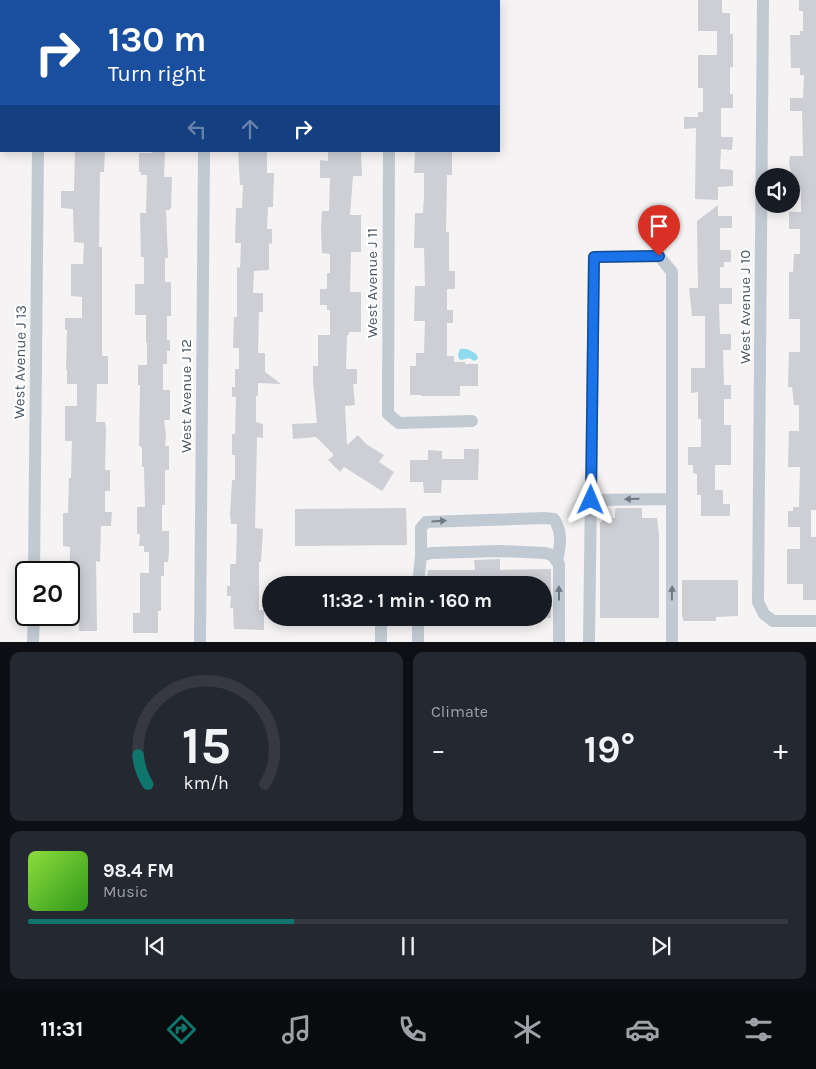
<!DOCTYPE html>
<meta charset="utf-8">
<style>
body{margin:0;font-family:Karla,sans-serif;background:#242831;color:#f1f3f6;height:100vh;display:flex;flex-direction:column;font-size:19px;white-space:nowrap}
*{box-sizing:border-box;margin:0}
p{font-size:16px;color:#9ea1a6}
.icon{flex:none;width:28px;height:28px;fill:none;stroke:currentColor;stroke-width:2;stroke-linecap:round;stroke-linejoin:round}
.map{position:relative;height:642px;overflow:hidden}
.drawer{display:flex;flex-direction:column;gap:10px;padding:10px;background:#0d0f14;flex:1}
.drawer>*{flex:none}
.top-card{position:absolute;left:0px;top:0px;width:500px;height:152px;box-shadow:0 2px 12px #0003;background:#1a4fa0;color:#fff;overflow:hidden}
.tools{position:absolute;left:755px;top:168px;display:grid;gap:10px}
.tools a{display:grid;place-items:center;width:45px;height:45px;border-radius:50%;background:#171b24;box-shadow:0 2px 12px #0003;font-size:25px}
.speed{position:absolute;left:15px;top:561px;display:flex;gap:10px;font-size:25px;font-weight:700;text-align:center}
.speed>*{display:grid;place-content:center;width:65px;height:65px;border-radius:50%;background:#171b24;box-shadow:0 2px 12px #0003;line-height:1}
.speed .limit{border:2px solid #111;border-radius:8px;background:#fff;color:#111}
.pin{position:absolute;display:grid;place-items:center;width:42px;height:42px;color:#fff;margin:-51px -21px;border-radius:50% 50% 50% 0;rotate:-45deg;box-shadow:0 0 5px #0007}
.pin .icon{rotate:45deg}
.me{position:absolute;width:55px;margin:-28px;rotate:1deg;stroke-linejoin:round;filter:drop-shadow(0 0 4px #0008)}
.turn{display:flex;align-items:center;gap:18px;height:105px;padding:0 25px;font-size:22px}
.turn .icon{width:65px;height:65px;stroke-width:2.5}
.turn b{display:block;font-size:35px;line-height:42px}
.lanes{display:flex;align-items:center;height:48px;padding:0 25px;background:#0003;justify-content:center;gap:25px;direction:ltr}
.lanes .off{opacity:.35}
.big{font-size:38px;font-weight:700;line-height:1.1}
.drawer .widget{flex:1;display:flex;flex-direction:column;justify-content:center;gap:8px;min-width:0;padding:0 18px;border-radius:10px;background:#242831}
.drawer .dial{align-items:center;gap:0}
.dial svg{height:130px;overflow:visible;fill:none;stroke:#363941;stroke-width:7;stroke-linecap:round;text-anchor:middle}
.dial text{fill:#f1f3f6;stroke:none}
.song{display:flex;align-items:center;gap:15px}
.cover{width:60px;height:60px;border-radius:8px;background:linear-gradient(135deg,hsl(90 70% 55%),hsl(110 70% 35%))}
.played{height:5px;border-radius:2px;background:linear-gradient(90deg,#0f766e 35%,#363941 35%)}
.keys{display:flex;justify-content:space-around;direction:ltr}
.heat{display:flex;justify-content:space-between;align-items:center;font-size:28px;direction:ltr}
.drawer .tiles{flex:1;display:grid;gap:10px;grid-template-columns:1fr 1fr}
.widget:last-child{grid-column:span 2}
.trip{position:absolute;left:262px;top:576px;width:290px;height:50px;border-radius:25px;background:#171b24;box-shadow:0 2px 12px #0003;font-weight:700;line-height:50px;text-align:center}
.tabs{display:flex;height:80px;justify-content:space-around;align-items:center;background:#090b0e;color:#9ea1a6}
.tabs .icon{width:35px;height:35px}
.tabs .selected{color:#0f766e}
.tabs b{font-size:22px;color:#f1f3f6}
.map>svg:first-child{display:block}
</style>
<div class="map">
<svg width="816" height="642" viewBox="0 0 816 642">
<rect width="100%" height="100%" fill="#f5f3f3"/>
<path fill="#90daee" d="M 460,349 C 466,348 473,351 477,355 L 478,359 L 474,361 L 469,358 L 461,360 L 459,359 L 458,354 Z"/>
<path fill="#cdcfd5" d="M 698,0 L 722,0 L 722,13 L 730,13 L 730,34 L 733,34 L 733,67 L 730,67 L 730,94 L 733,94 L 733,108 L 721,108 L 721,137 L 733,137 L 732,150 L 721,149 L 720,169 L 733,170 L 733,186 L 718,187 L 718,200 L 695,199 L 696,128 L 684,129 L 684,117 L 698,117 L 698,112 L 703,112 L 703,88 L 698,88 L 698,55 L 717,55 L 717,31 L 698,31 Z
M 799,0 L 816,0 L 816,510 L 811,510 L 811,537 L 816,537 L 816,600 L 803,600 L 803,584 L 787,584 L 787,549 L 800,549 L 800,527 L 788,527 L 788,511 L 793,511 L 793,507 L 799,507 L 800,467 L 788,467 L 789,431 L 799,431 L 799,405 L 794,405 L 792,387 L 788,387 L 789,352 L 800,352 L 800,319 L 789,319 L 789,272 L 793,272 L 794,254 L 800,254 L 800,229 L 789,229 L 789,212 L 801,212 L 801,191 L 791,191 L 791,173 L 789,163 L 790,156 L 803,156 L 802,111 L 790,111 L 790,98 L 803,98 L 804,75 L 800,75 L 800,68 L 791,68 L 790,35 L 800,35 L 800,31 L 803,31 L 803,11 L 799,11 Z
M 75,151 L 105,151 L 104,172 L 100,172 L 99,247 L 102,247 L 102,356 L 108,356 L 108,384 L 97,384 L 96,422 L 105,422 L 106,428 L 105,470 L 110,470 L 110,491 L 105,491 L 105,512 L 112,512 L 111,526 L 101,526 L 100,562 L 96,561 L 97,631 L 79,631 L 79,615 L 69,615 L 70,547 L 63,546 L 63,513 L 68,513 L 69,478 L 71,478 L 72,441 L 65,441 L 65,406 L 77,406 L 77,384 L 67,384 L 67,370 L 66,369 L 67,330 L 65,330 L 65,318 L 82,318 L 82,297 L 71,296 L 71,264 L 83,264 L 84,243 L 74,242 L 73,209 L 61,208 L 61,191 L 74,191 Z
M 152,151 L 165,151 L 164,177 L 172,177 L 171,208 L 170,208 L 170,210 L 166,210 L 168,258 L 165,258 L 165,282 L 171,282 L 171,316 L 167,316 L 167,340 L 170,340 L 170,351 L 167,351 L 167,364 L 163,364 L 163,390 L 170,390 L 170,420 L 164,420 L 166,435 L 165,446 L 169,446 L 169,470 L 165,470 L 165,505 L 162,505 L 162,531 L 169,531 L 169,552 L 168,562 L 164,562 L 164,576 L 161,576 L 161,611 L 158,611 L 158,633 L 133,633 L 133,613 L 140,613 L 140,573 L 149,573 L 149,552 L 144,552 L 144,546 L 139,546 L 140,534 L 137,534 L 137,507 L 145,507 L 144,467 L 142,467 L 142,448 L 139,445 L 140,385 L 138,385 L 138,365 L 147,365 L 147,343 L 146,343 L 146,315 L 135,315 L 135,284 L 144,284 L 144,257 L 141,257 L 140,213 L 146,213 L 147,175 L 141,175 L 141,172 L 139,172 L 139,153 L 152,153 Z
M 238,151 L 267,151 L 267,173 L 274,173 L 273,207 L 268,207 L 267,229 L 272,229 L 272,244 L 269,243 L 269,270 L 254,271 L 253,293 L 263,293 L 263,312 L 259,312 L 258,353 L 265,353 L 265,372 L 281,384 L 258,383 L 258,396 L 256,396 L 256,422 L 263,424 L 263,438 L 257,437 L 255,528 L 263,529 L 261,562 L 259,562 L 259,610 L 264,610 L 264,630 L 234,629 L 233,608 L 230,608 L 231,596 L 227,596 L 227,586 L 230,586 L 230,564 L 236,564 L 237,524 L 231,524 L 230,515 L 232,480 L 235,480 L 235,455 L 232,455 L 232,434 L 235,434 L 236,397 L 232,397 L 232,387 L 235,387 L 235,369 L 239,369 L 239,348 L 233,348 L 234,317 L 237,317 L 237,267 L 240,268 L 241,243 L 235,243 L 236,208 L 242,208 L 243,185 L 240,185 Z
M 328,151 L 361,151 L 362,176 L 353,176 L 350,215 L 361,215 L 361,252 L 351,252 L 350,292 L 361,292 L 361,332 L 349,332 L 349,335 L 347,335 L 346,369 L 357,369 L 357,384 L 353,384 L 355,405 L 345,406 L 347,445 L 358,435 L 366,444 L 384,455 L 379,462 L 394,472 L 382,491 L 344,467 L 340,472 L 328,460 L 333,456 L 333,454 L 316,437 L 293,439 L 292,424 L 317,423 L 313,382 L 313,366 L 318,366 L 318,335 L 330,335 L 330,310 L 327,310 L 327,305 L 320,305 L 320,289 L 327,289 L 327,273 L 330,273 L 330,254 L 322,253 L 321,230 L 322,211 L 329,211 L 330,178 L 320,178 L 320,160 L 328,161 Z
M 415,151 L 452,151 L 452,175 L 447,175 L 446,232 L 449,232 L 449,271 L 455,271 L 455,289 L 447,289 L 447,310 L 453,310 L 453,323 L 447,323 L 447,356 L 454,356 L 454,362 L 465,362 L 465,364 L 478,364 L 478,386 L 460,386 L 460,396 L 421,396 L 421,395 L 410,395 L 410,366 L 416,366 L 416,353 L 424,353 L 425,321 L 414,321 L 415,286 L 425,286 L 424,248 L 414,248 L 415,213 L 423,213 L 424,196 L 424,173 L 414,173 Z
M 718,205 L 718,216 L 732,216 L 732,228 L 720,228 L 720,250 L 731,250 L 731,262 L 724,262 L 724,267 L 720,267 L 720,288 L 732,288 L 732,304 L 719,304 L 720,334 L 731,334 L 731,350 L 723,350 L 724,385 L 731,385 L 731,399 L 724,399 L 724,425 L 731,425 L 731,465 L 715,465 L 715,490 L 723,490 L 723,504 L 730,504 L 730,516 L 701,516 L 701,495 L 697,495 L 697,474 L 693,473 L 693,465 L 688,465 L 688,447 L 701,447 L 701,419 L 698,419 L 698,392 L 691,393 L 691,368 L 705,368 L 705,316 L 692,316 L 689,288 L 698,288 L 697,221 Z
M 464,449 L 479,449 L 478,480 L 442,480 L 441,493 L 424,493 L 423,482 L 410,482 L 410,460 L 428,460 L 428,450 L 442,451 L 442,459 L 464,459 Z
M 406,508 L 407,545 L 295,546 L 295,509 Z
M 617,508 L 642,508 L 642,518 L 657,518 L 659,534 L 659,618 L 600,618 L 600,522 L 602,522 L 602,518 L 615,518 L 615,509 Z
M 500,559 L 500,570 L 551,569 L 551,618 L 544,618 L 544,585 L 426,585 L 428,570 L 475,570 L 474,560 Z
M 682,580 L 738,580 L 738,616 L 716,617 L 716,621 L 683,621 L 683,617 L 682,617 Z"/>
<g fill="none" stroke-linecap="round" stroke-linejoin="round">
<path stroke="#c1cad2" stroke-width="12" d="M 763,0 L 758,602 L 764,614 L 773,621 L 816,621
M 39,1 L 39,0
M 205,1 L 205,0
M 392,1 L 393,0
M 389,151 L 388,414 L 399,423 L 472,421
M 591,500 L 672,499
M 421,556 L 421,528 L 426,522 L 544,518 L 554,519 C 563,533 560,546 557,562
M 34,572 L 38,151
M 418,585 L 421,556 L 431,553 L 500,551 L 545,553 L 552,555 L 559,564 L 559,642
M 381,618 L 381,642
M 33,642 L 34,615
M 200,642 L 204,151
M 418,642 L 418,618
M 589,642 L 594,257 L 659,256 L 672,272 L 672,642"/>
</g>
<defs><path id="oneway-solid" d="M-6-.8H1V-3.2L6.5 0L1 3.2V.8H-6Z" transform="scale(1.25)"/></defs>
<g fill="#6e7983">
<use href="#oneway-solid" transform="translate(632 499) rotate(179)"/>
<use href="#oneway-solid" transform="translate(439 521) rotate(-3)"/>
<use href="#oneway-solid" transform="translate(559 593) rotate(-90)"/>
<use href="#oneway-solid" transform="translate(672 593) rotate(-89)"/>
</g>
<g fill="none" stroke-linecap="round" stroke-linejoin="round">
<g stroke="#114b97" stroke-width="12">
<path id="route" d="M 591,500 L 594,257 L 659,256"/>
</g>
<use href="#route" stroke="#1a73e8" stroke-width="9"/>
</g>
<g text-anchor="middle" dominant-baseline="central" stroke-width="4.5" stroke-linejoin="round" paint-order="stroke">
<g font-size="15" fill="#4a5661" stroke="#fff">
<text transform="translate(372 283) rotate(-90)">West Avenue J 11</text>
<text transform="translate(745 307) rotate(-90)">West Avenue J 10</text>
<text transform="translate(20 362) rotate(-89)">West Avenue J 13</text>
<text transform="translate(186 396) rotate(-90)">West Avenue J 12</text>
</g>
</g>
</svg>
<div class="tools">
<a><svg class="icon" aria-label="sound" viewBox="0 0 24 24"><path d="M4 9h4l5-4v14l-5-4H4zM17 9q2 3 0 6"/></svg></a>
</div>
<div class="speed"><div class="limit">20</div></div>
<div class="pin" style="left:659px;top:256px;background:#d93025"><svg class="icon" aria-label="arrive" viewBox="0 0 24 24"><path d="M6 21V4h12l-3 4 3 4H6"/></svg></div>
<svg class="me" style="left:591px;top:500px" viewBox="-20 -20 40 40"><path d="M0-17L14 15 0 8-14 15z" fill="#1a73e8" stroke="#fff" stroke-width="4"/></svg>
<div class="trip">11:32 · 1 min · 160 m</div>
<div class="top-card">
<div class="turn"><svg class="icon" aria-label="right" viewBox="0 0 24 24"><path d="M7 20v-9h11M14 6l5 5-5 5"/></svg><div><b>130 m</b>Turn right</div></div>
<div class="lanes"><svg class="icon off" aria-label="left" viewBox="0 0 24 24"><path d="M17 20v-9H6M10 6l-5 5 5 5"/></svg><svg class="icon off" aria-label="ahead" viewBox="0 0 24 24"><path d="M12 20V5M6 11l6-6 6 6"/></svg><svg class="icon" aria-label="right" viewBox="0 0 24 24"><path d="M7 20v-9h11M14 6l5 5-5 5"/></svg></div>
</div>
</div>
<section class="drawer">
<div class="tiles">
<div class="widget dial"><svg viewBox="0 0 100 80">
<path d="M14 69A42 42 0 1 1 86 69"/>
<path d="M14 69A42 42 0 0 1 8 51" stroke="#0f766e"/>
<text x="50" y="56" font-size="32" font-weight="700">15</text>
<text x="50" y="72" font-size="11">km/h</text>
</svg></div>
<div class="widget"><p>Climate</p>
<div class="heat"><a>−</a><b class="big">19°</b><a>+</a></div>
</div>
<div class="widget">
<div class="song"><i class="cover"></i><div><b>98.4 FM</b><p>Music</p></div></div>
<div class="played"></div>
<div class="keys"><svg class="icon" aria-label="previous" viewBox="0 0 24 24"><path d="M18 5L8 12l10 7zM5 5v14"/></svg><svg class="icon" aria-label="pause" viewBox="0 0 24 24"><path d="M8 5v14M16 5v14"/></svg><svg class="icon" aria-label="next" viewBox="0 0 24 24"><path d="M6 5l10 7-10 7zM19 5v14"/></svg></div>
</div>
</div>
</section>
<nav class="tabs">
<b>11:31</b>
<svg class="icon selected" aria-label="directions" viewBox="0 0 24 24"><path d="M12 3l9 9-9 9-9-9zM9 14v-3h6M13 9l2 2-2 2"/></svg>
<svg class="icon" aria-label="music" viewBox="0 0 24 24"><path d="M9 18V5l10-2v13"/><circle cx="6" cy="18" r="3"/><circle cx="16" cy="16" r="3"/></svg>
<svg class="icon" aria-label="phone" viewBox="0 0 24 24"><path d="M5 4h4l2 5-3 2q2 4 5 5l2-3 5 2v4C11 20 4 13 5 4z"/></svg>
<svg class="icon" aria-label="climate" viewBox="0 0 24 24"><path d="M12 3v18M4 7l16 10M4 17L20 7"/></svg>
<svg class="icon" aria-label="car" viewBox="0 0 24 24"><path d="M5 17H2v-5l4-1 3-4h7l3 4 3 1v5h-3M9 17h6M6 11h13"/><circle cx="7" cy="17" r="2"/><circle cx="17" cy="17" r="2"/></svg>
<svg class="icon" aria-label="filters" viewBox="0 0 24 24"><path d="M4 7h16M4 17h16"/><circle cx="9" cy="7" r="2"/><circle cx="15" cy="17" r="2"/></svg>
</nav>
